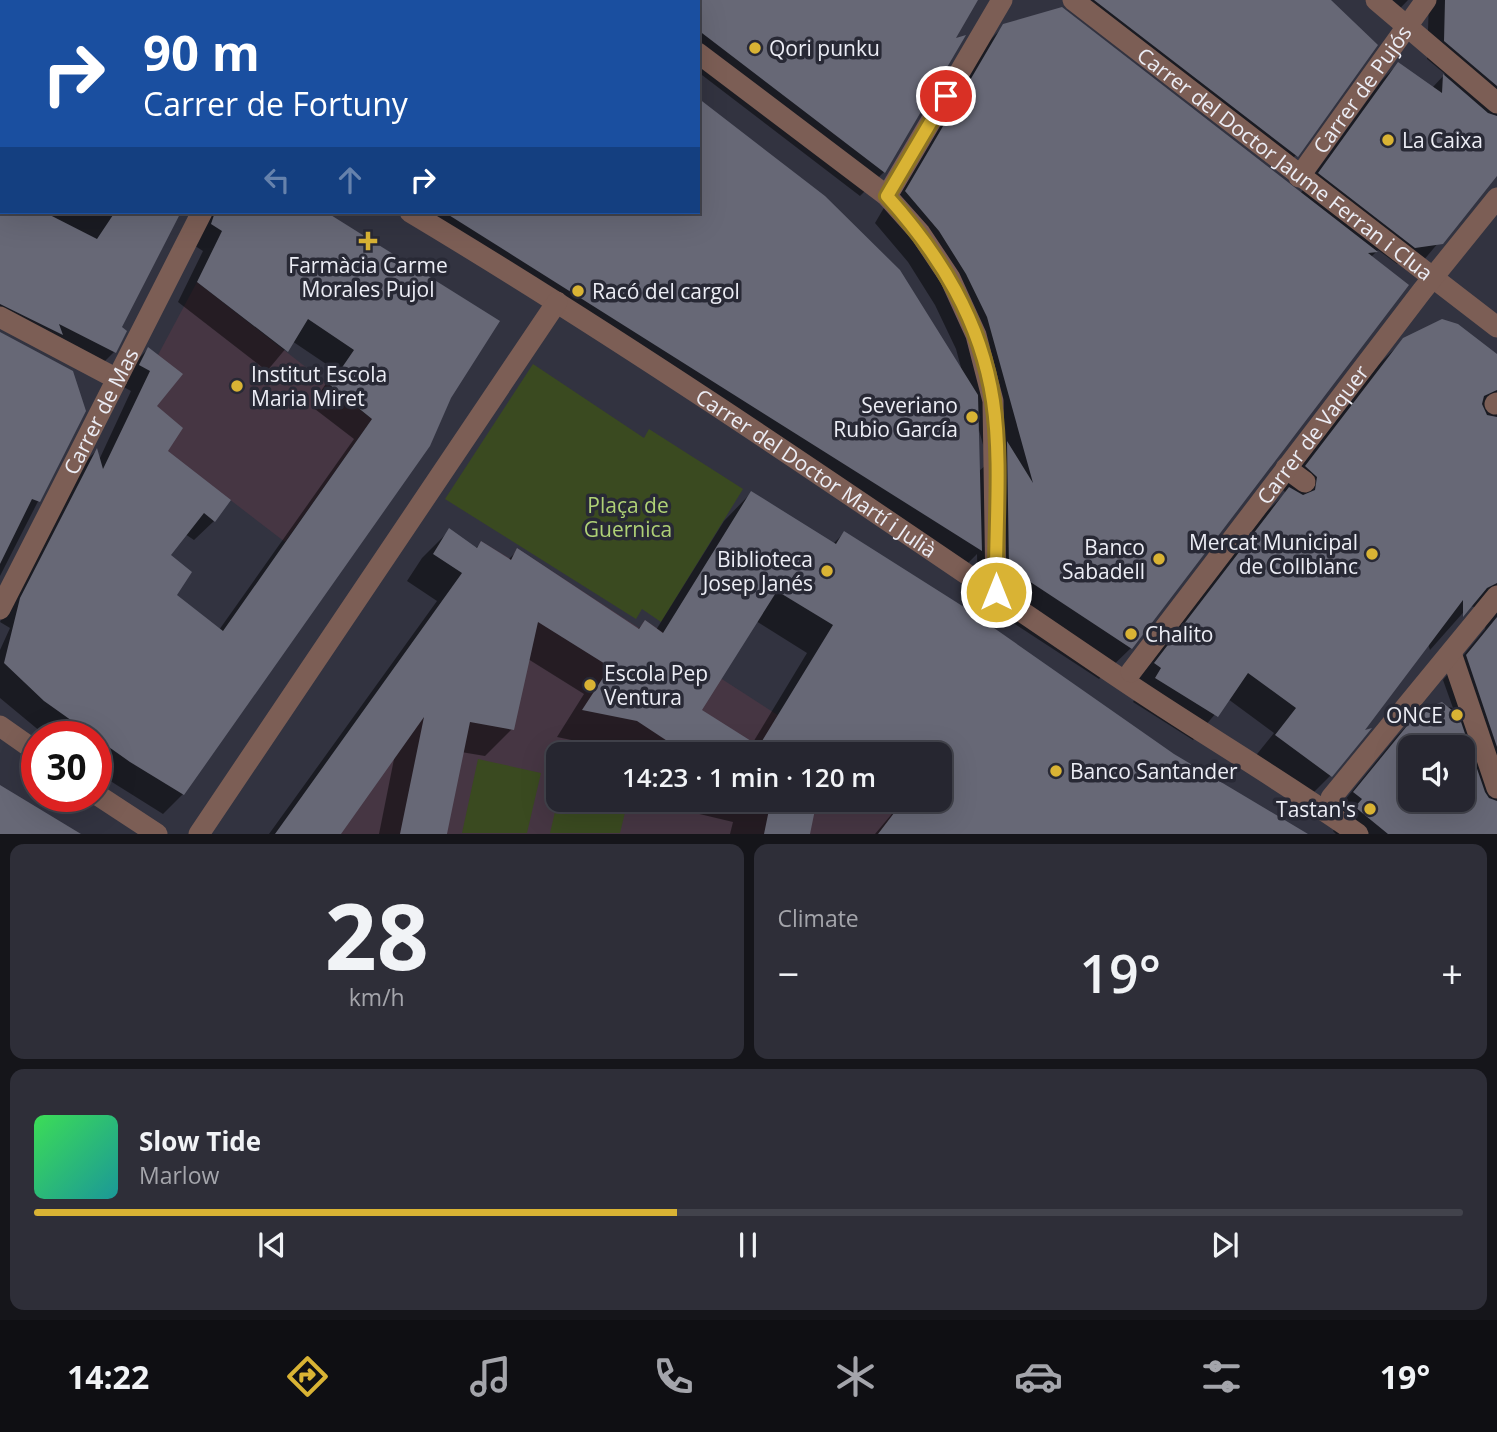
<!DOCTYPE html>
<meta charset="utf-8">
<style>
body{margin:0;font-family:"Open Sans",sans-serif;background:#2e2e38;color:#f1f3f6;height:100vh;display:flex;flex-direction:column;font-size:26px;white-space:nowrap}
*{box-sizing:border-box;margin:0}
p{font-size:23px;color:#a4a5ab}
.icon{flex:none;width:38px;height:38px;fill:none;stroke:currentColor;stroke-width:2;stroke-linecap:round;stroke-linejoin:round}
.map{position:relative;height:834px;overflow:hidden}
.sheet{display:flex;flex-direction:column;gap:10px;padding:10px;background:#15151a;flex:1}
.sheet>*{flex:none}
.guide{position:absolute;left:0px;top:0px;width:700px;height:214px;box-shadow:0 7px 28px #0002,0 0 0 2px #42434c;background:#1a4fa0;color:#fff;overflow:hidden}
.tools{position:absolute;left:1398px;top:735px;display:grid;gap:14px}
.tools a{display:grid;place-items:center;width:77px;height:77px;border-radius:14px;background:#262630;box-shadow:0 7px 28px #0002,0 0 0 2px #42434c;font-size:35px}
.speed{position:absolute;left:21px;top:721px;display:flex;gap:14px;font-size:35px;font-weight:700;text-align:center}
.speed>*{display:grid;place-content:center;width:91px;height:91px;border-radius:50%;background:#262630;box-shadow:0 7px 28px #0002,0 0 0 2px #42434c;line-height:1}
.speed .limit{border:10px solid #d22;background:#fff;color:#111}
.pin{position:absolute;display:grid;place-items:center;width:60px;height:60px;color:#fff;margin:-30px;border:4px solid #fff;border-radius:50%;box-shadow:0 2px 7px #0007}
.me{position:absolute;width:77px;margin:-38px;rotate:0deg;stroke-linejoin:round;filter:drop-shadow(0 0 5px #0008)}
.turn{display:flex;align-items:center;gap:24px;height:147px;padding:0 28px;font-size:32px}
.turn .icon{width:91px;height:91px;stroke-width:2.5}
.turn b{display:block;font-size:49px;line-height:60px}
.lanes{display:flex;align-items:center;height:66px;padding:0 28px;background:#0003;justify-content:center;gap:35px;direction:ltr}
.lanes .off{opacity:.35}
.big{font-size:52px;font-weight:600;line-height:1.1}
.sheet .widget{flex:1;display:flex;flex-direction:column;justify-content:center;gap:10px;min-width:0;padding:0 24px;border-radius:14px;background:#2e2e38}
.sheet .dial{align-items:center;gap:0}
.dial b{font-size:91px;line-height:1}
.song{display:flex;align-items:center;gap:21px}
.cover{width:84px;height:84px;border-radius:10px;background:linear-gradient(135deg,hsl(130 70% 55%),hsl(180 70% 35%))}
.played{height:7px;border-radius:4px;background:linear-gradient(90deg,#d9b334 45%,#42434c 45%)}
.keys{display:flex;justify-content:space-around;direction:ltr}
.heat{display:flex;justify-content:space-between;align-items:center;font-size:38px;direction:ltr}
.sheet .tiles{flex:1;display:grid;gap:10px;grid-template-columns:1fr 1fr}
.widget:last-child{grid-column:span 2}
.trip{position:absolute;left:546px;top:742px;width:406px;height:70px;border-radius:14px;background:#262630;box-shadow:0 7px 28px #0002,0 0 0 2px #42434c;font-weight:600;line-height:70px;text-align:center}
.tab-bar{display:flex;height:112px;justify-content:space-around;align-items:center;background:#0f0f13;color:#a4a5ab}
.tab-bar .icon{width:49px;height:49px}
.tab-bar .selected{color:#d9b334}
.tab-bar b{font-size:32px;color:#f1f3f6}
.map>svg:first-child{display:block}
</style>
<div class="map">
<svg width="1497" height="834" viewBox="0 0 1497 834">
<rect width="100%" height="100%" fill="#323340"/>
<path fill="#463643" d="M 197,282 L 372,419 L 285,542 L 151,439 L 158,355 Z
M 481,541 L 511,559 L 517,548 L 639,628 L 645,620 L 684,646 L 680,652 L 838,754 L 558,754 L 558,800 L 904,800 L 943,824 L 953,834 L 340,834 Z"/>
<path fill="#3a4a20" d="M 533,364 L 644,438 L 649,429 L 743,489 L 661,622 L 642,609 L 636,619 L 445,499 Z
M 478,759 L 541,773 L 527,833 L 462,833 Z
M 558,799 L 628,800 L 620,833 L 550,833 Z"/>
<path fill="#0007" fill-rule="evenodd" d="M 77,0 L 288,0 L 76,2 Z
M 338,0 L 539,0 L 337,2 Z
M 603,0 L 976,0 L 884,172 L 860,196 L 698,72 L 698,2 Z
M 1069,0 L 1328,0 L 1296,155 L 1283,168 Z
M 1365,0 L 1408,0 L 1388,21 Z
M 1429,0 L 1497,0 L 1497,173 L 1423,261 L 1397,264 L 1378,250 L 1370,258 L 1131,648 L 1099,679 L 978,600 L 977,554 L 962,569 L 395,212 L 698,212 L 962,371 L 956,349 L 935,305 L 908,262 L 875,223 L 972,58 L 1004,26 L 1300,194 L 1381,81 L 1398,64 L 1432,88 L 1445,74 L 1427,59 ZM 979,430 L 988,463 L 978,472 Z
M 0,83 L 2,212 L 180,212 L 119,327 L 114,352 L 97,369 L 0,328 Z
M 198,212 L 323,212 L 497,321 L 183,794 L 163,814 L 96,772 L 96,737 L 47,737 L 0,698 L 0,650 L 10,628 L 0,622 L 77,470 L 96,451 L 99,460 L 131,391 L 120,385 L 128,369 L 148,349 L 155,407 L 166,452 L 214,521 L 194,540 L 185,534 L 168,556 L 174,595 L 219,630 L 354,439 L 311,406 L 335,370 L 292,341 L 267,371 L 178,302 L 203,251 L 192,244 Z
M 0,334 L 84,411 L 0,576 Z
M 1404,340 L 1497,357 L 1497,834 L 1336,834 L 1333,831 L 1339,823 L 1331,817 L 1397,736 L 1421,711 L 1439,705 L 1453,708 L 1443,680 L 1485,629 L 1487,616 L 1481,608 L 1469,606 L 1430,650 L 1428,644 L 1330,776 L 1307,799 L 1253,759 L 1274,733 L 1228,699 L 1193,740 L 1133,702 L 1139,692 L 1132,687 L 1266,512 L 1286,493 L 1283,490 L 1379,364 ZM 1410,747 L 1463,747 L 1463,800 L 1410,800 Z
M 751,493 L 833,544 L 844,533 L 1173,756 L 1306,834 L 875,834 L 896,809 L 883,800 L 940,800 L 940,754 L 619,754 L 609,748 L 557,737 L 584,694 L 528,659 L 512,729 L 485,756 L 461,752 L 445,834 L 379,834 L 395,754 L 340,834 L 269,834 L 437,601 L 407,581 L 422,558 L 449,531 L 475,549 L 481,543 L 508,560 L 518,550 L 637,630 L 645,622 L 656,630 L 724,521 ZM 756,621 L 807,653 L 752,744 L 700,711 Z
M 688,800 L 816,800 L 808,834 L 730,834 L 733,822 L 691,812 L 695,804 Z
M 833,800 L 872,800 L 857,814 Z"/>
<path fill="#676876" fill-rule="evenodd" d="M 698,0 L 978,0 L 956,38 L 966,35 L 885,173 L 698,30 Z
M 1094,0 L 1331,0 L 1378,45 L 1298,157 Z
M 1445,0 L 1497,0 L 1497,86 L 1444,41 Z
M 1062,7 L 1378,252 L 1368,253 L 1409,285 L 1132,649 L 1009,568 L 1007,441 L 1033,483 L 987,317 L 966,274 L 939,231 L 905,191 L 1003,24 Z
M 1398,62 L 1442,93 L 1443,74 L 1488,113 L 1497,116 L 1497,176 L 1443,244 L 1415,248 L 1318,173 Z
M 698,98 L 825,196 L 900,270 L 978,395 L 982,551 L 444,212 L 698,212 Z
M 0,212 L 44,212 L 97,239 L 115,212 L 181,212 L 122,327 L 127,331 L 116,353 L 59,324 L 63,335 L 0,304 Z
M 215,212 L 326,212 L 500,321 L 451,398 L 430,446 L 184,795 L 130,762 L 44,701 L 4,663 L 20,598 L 97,448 L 103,469 L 150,371 L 139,365 L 148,347 L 183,374 L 157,406 L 183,428 L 168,451 L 231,500 L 215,522 L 204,513 L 171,555 L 192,572 L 177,595 L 223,631 L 372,419 L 330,385 L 354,350 L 308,319 L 288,352 L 197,282 L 222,231 L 211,224 Z
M 1442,319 L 1458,324 L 1497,354 L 1497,390 L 1484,396 L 1482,404 L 1487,415 L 1497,417 L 1497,583 L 1487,588 L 1463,617 L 1463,600 L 1365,730 L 1372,728 L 1332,777 L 1275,735 L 1296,708 L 1248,673 L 1218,717 L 1155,678 L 1161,668 L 1154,663 L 1289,487 L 1303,495 L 1315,490 L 1317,477 L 1305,466 L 1403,338 Z
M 0,332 L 73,371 L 86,411 L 40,502 L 32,499 L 0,564 Z
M 751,491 L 836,544 L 844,531 L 964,607 L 1174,754 L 1308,834 L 878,834 L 904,800 L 940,800 L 940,754 L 687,754 L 637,721 L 582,710 L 610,667 L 538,622 L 514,730 L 470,722 L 447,834 L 400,834 L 424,717 L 341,834 L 275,834 L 462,573 L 433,554 L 449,528 L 477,548 L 481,541 L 511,560 L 517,548 L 639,629 L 645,620 L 663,633 ZM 777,591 L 833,625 L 759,746 L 702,710 Z
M 1497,617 L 1497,747 L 1466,655 Z
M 1442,702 L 1459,716 L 1485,792 L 1489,798 L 1497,801 L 1497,834 L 1388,834 L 1355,807 L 1362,799 L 1353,792 L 1420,710 ZM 1410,747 L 1463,747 L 1463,800 L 1410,800 Z
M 0,785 L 81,834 L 0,834 Z
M 771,800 L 817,800 L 810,834 L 764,834 Z"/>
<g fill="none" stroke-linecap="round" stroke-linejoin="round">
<g stroke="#7c5e55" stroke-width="21">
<path d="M 39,0 L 41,2"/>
<path d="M 628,0 L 630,2"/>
<path id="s1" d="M 1073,0 L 1497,327"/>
<path d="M 1376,0 L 1497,103"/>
<path d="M 63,2 L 65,0"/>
<path d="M 312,2 L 313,0"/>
<path d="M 698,53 L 887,196 L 920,233 L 950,278 L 976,335 L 993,401 L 996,592"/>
<path id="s2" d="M 1299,177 L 1426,0"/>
<path d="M 887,196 L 1002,0"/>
<path id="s3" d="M 410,212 C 654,358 889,522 1124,681 C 1201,733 1282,780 1358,834"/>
<path d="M 0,317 L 117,379"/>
<path d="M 1495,404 L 1497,403"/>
<path d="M 1286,468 L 1305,482"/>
<path id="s4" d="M 0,609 L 202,212"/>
<path d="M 1451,653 L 1497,788"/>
<path id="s5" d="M 1131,672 L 1422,291 L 1497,198"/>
<path d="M 0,726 L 37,752"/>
<path d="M 96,794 L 157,834"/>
<path d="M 1331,798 L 1497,596"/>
<path d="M 199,834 L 557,302"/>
</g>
</g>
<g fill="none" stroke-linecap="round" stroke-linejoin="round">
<g stroke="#8d7422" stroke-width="18">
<path id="route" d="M 946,96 L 887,196 C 940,255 981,321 993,401 C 1002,461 995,531 996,592"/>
</g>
<use href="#route" stroke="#d9b334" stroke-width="12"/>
</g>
<g fill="#d9b334" stroke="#282935" stroke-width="2.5">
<circle cx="755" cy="48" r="7"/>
<circle cx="1388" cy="140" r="7"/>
<path d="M364.5 230.5h7v7h7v7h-7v7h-7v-7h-7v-7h7z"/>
<circle cx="578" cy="291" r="7"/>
<circle cx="237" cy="386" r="7"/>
<circle cx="972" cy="417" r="7"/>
<circle cx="1372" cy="554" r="7"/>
<circle cx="1159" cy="559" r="7"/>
<circle cx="827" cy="571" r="7"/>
<circle cx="1131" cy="634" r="7"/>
<circle cx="590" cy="685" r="7"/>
<circle cx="1457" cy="715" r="7"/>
<circle cx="1056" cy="771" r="7"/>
<circle cx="1370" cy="809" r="7"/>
</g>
<g text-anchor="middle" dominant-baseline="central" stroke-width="7" stroke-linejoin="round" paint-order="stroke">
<g font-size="21" fill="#ecedf5" stroke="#282935" text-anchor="start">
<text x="769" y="48">Qori punku</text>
<text x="1402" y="140">La Caixa</text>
<text x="368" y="265" text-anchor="middle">Farmàcia Carme<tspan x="368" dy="24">Morales Pujol</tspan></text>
<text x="592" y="291">Racó del cargol</text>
<text x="251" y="374">Institut Escola<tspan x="251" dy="24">Maria Miret</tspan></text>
<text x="958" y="405" text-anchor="end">Severiano<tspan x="958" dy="24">Rubio García</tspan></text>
<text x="1358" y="542" text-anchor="end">Mercat Municipal<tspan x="1358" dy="24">de Collblanc</tspan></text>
<text x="1145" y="547" text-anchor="end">Banco<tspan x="1145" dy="24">Sabadell</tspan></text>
<text x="813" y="559" text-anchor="end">Biblioteca<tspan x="813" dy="24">Josep Janés</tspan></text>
<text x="1145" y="634">Chalito</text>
<text x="604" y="673">Escola Pep<tspan x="604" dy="24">Ventura</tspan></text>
<text x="1443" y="715" text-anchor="end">ONCE</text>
<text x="1070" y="771">Banco Santander</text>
<text x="1356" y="809" text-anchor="end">Tastan's</text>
</g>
<g font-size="21" fill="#ecedf5" stroke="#282935">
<text stroke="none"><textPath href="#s2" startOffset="108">Carrer de Pujós</textPath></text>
<text stroke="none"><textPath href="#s1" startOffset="268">Carrer del Doctor Jaume Ferran i Clua</textPath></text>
<text stroke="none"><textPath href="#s4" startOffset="222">Carrer de Mas</textPath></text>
<text stroke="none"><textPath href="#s5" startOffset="299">Carrer de Vaquer</textPath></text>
<text stroke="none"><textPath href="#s3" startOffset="483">Carrer del Doctor Martí i Julià</textPath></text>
</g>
<g font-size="21" fill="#afd176" stroke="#282935">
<text x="628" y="505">Plaça de<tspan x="628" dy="24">Guernica</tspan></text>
</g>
</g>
</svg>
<div class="tools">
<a><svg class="icon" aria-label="sound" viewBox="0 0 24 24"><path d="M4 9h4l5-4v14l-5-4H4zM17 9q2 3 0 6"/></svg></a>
</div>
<div class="speed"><div class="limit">30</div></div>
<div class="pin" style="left:946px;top:96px;background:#d93025"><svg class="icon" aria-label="arrive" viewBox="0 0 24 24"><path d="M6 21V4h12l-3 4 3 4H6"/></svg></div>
<svg class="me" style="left:996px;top:592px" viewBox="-20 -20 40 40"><circle r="17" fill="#d9b334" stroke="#fff" stroke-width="3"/><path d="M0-11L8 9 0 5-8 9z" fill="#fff"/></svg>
<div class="trip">14:23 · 1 min · 120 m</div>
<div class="guide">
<div class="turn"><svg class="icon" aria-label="right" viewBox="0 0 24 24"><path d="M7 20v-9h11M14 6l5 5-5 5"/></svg><div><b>90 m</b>Carrer de Fortuny</div></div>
<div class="lanes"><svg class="icon off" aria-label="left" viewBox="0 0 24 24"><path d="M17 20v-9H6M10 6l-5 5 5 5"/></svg><svg class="icon off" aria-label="ahead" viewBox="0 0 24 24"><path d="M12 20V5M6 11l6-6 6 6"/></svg><svg class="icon" aria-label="right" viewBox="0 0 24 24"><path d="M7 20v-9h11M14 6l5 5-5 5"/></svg></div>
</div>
</div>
<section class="sheet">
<div class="tiles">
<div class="widget dial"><b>28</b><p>km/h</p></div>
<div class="widget"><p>Climate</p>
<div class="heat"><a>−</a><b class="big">19°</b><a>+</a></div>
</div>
<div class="widget">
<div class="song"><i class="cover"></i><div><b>Slow Tide</b><p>Marlow</p></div></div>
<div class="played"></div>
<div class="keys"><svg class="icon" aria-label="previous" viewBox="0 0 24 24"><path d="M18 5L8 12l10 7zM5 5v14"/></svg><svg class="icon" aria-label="pause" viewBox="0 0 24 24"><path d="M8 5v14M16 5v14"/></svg><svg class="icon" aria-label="next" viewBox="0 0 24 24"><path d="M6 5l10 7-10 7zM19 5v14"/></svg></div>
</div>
</div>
</section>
<nav class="tab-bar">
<b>14:22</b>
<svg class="icon selected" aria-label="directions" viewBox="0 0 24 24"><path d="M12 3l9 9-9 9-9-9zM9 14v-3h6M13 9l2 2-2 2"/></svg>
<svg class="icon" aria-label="music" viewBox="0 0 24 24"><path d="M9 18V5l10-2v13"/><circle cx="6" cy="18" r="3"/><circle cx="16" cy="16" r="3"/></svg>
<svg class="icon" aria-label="phone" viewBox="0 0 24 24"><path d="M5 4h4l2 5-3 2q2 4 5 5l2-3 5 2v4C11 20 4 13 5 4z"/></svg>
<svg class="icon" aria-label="climate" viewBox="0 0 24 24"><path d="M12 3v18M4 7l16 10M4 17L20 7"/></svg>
<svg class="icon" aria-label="car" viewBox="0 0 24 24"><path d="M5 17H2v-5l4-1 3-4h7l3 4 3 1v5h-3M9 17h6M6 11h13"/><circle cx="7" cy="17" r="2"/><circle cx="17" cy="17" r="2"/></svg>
<svg class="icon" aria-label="filters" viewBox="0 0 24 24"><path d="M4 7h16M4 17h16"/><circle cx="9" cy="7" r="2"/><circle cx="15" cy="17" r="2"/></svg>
<b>19°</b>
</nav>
